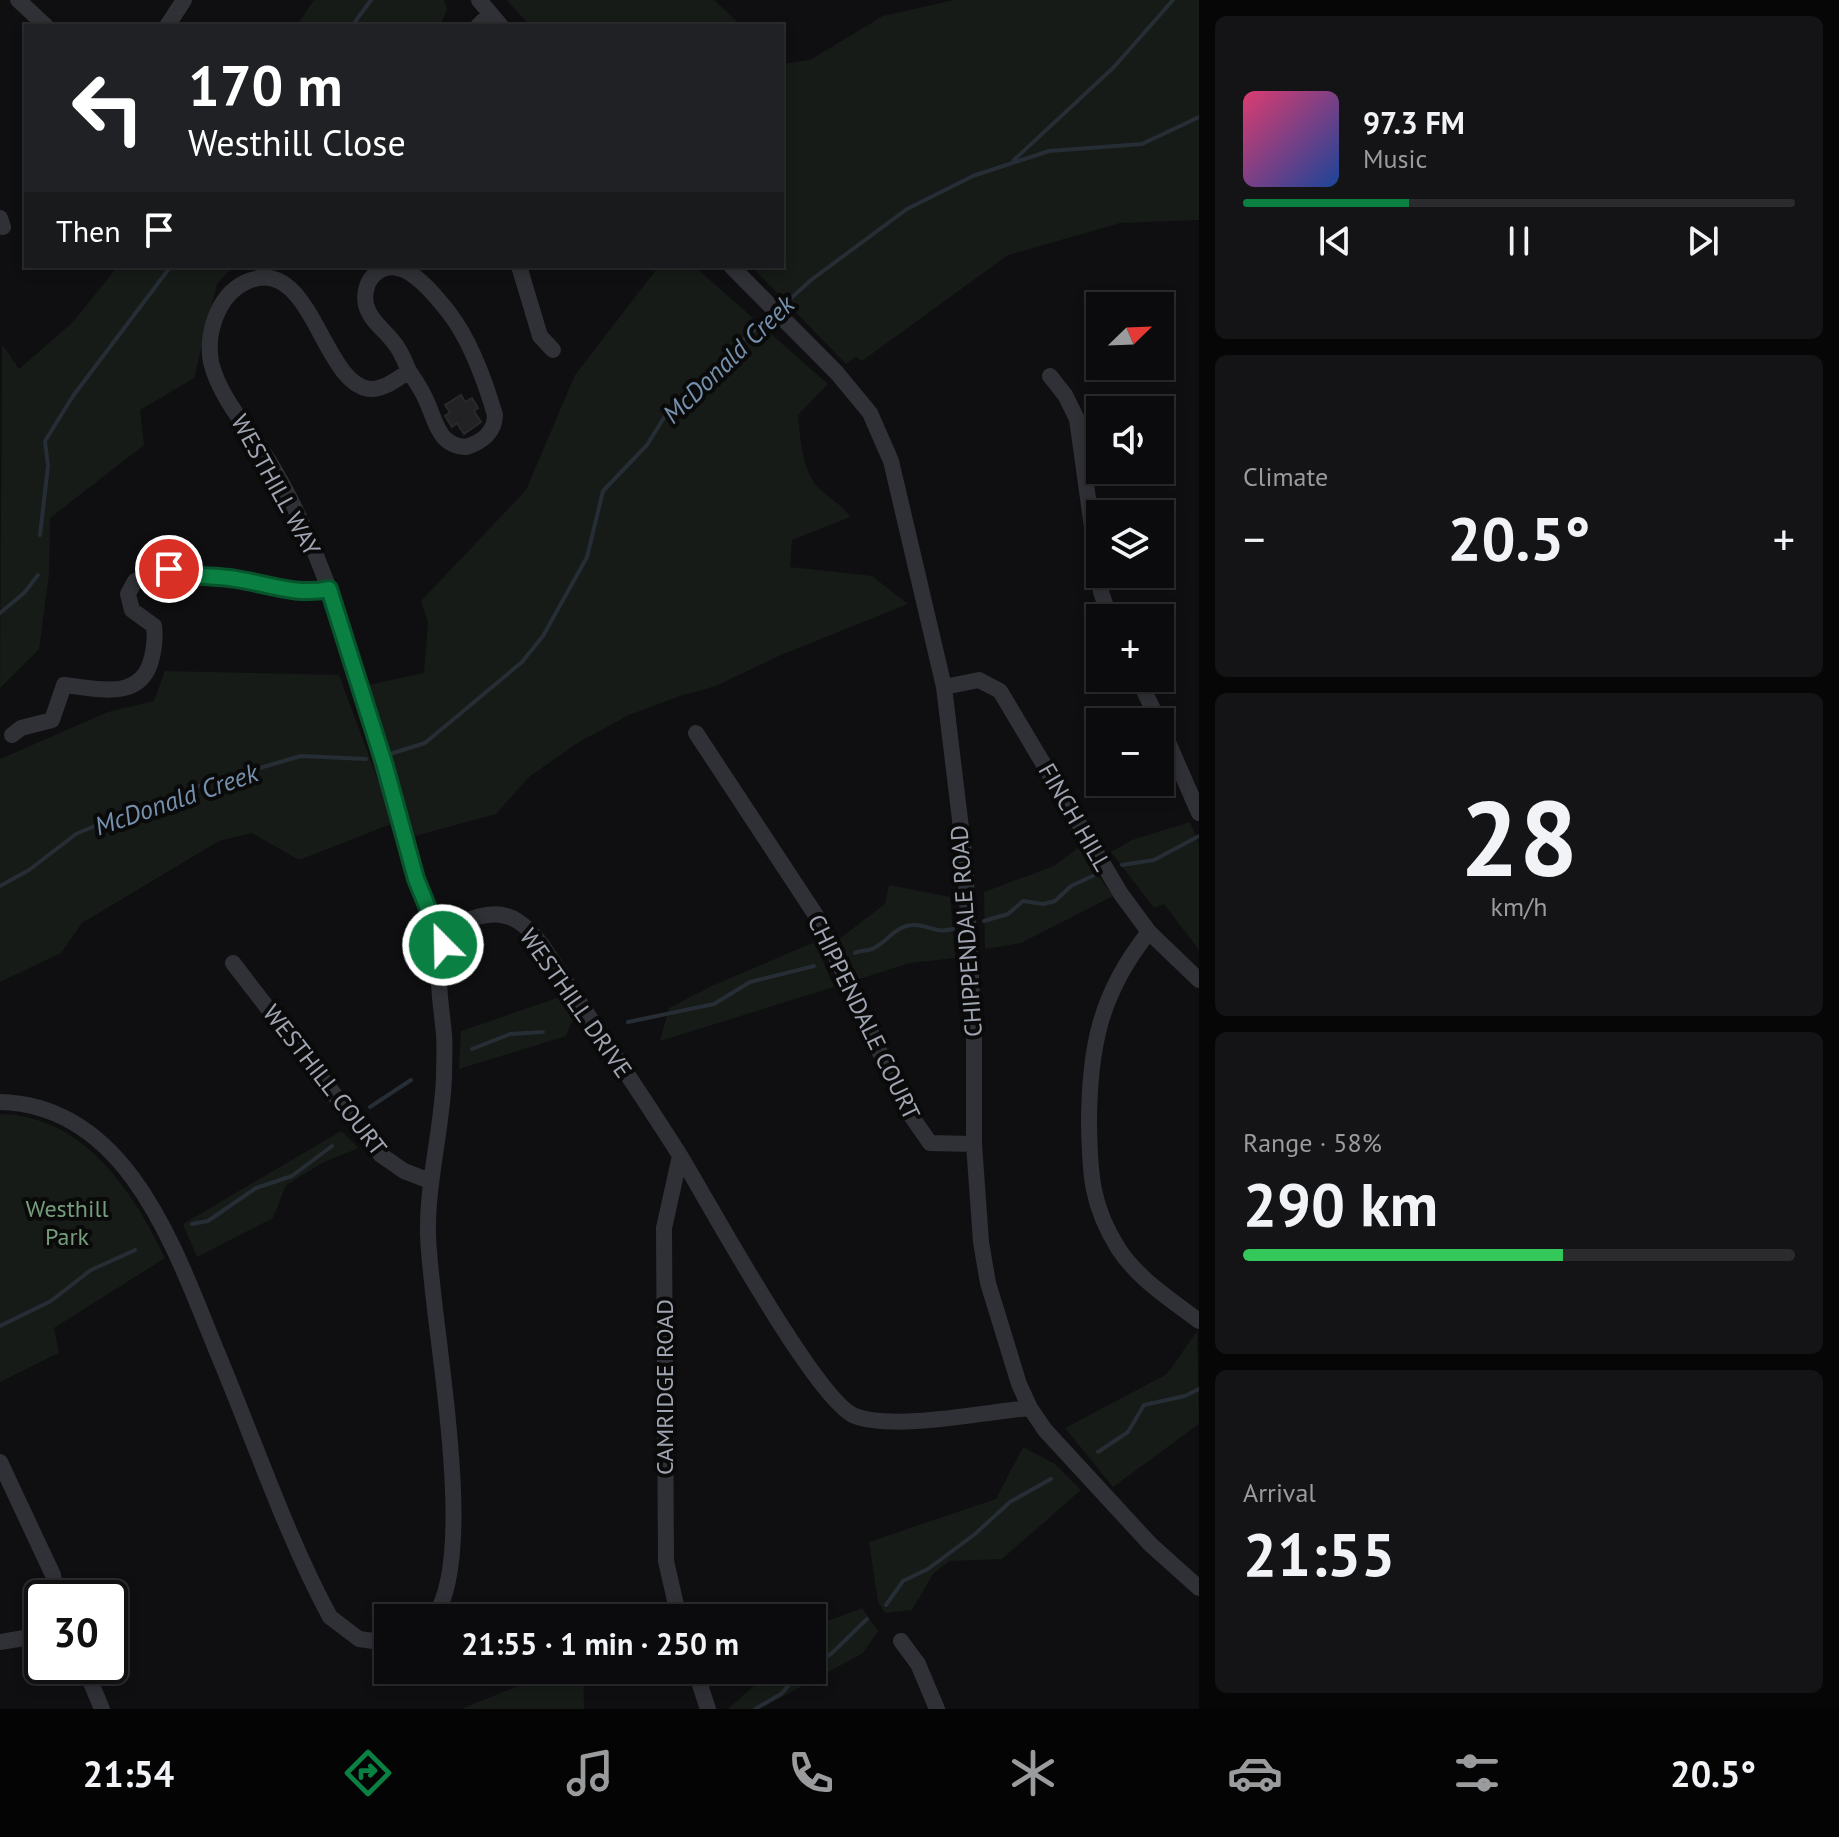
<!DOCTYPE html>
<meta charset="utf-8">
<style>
body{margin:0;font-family:"PT Sans",sans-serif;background:#141416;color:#f1f3f6;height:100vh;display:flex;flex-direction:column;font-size:30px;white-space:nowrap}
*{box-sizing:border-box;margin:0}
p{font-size:26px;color:#9a9b9d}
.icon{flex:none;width:44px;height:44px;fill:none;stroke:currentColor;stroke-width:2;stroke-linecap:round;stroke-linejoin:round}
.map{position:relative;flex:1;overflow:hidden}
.sheet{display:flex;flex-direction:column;gap:16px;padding:16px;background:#060607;width:640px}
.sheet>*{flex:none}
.top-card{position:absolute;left:24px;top:24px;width:760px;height:244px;border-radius:0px;box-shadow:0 4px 12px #0003,0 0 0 2px #2b2b2e;background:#202124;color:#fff;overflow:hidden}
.needle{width:52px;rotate:67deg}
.buttons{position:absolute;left:1086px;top:292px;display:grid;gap:16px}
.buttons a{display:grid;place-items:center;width:88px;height:88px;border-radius:0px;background:#0b0b0d;box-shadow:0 4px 12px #0003,0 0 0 2px #2b2b2e;font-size:40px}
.speed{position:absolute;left:24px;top:1580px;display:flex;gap:16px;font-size:40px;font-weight:700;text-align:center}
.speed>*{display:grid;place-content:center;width:104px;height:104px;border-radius:50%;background:#0b0b0d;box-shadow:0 4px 12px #0003,0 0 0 2px #2b2b2e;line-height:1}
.speed .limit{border:4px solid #111;border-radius:12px;background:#fff;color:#111}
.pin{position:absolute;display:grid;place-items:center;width:68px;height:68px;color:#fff;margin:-34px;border:4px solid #fff;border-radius:50%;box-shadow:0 2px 8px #0007}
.me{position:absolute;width:88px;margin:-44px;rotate:337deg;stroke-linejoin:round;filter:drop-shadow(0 0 6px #0008)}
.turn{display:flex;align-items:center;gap:28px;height:168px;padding:0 32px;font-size:36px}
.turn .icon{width:104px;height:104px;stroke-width:2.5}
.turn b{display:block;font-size:56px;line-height:68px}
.then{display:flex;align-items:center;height:76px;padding:0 32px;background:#0003;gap:16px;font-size:30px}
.big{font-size:60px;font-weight:700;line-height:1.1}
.sheet .widget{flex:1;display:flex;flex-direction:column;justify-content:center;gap:12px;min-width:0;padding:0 28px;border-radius:12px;background:#141416}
.sheet .dial{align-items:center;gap:0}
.dial b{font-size:104px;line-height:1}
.song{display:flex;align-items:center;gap:24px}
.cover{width:96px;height:96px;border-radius:12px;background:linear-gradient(135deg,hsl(340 70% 55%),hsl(220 70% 35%))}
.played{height:8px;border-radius:4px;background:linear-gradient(90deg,#0b8043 30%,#2b2b2e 30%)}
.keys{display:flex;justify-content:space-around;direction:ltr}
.heat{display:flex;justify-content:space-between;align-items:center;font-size:44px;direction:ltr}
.charge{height:12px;border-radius:6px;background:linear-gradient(90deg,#34c759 58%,#2b2b2e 0)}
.trip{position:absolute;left:374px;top:1604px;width:452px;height:80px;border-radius:0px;background:#0b0b0d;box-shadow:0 4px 12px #0003,0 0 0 2px #2b2b2e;font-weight:700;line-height:80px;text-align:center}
.tabs{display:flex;height:128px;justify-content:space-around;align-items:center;background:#040405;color:#9a9b9d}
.tabs .icon{width:56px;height:56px}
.tabs .selected{color:#0b8043}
.tabs b{font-size:36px;color:#f1f3f6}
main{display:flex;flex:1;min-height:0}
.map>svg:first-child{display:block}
</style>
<main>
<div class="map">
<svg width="1199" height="1709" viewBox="0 0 1199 1709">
<rect width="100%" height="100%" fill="#0f0f11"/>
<path fill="#161b17" d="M 314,0 L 444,0 L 447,9 L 440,26 L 296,26 Z
M 507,0 L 714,0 L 742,26 L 530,26 Z
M 954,0 L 1199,0 L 1199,220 L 1120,223 L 1008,255 L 862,361 L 855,357 L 846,364 L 751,266 L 782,266 L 782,64 L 810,60 L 883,16 Z
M 118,266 L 234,266 L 217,284 L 194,378 L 140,410 L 144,445 L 50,518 L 49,574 L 39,649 L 0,688 L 2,344 L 19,369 L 73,322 Z
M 659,266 L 694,266 L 828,384 L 798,415 C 800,436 802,471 818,487 C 829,499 841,503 850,517 L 792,540 L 790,567 L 872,576 L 908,604 L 781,655 L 716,686 L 680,696 L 629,715 L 579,742 L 529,777 L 496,814 L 415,836 L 368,685 L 424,673 L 428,622 L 421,601 L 526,490 L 575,375 Z
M 165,671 L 339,675 L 394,823 L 299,860 L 252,833 L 219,841 L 82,923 L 61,953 L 0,982 L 0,759 L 108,712 L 154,701 Z
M 1190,822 L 1199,843 L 1199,950 L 1164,904 L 1154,908 L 1111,852 L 1132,840 Z
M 1078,848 L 1113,896 L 1021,943 L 985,949 L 984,892 L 1054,866 Z
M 889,885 L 950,897 L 955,958 L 910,963 L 856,980 L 839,939 L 885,904 Z
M 815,942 L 834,987 L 660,1041 L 669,1008 L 714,985 Z
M 563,996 L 575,1014 L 566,1036 L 459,1069 L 461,1031 Z
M 0,1114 C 83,1115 133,1191 165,1258 L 54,1328 L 59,1353 L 0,1382 Z
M 341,1131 L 359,1148 L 324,1162 L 286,1185 L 273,1218 L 197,1257 L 183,1224 Z
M 1197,1331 L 1199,1424 L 1113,1487 L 1065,1428 L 1167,1374 Z
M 1023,1447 L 1055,1464 L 1081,1490 L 1002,1559 L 949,1561 L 933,1574 L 912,1610 L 885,1613 L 878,1602 L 869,1542 L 996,1499 Z
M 862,1608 L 878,1631 L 863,1653 L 782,1697 L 759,1709 L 728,1709 L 772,1670 L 812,1670 L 812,1627 Z
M 558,1670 L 583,1670 L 584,1709 L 461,1709 Z"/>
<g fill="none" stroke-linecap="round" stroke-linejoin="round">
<path stroke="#262d34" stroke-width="4" d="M 352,26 L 371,0
M 1014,160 L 1114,67 L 1173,0
M 779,309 L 811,280 L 907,209 L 973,176 L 1049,151 L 1142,144 L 1199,117
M 40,535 L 48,466 L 45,441 L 73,396 L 171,266
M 0,613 L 24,593 L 38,575
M 387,755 L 425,743 L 522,662 L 543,636 L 587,557 L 603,491 L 647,445 L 665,416 L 707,386 L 743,340 L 772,315
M 1122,865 L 1154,860 L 1199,836
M 0,886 L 29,870 L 76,834 L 156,800 L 171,798 L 201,785 L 301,756 L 366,759
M 984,921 L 1008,914 L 1023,901 L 1043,904 L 1055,901 L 1071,886 L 1097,874
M 855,953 C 862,949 868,952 874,948 C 888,941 896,925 914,925 C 930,925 934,934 953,929
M 628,1022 L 714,1004 L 750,982 L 814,966
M 472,1049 L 510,1034 L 543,1032
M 370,1107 L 411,1080
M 192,1224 L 208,1221 L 256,1188 L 292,1176 L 332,1146
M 0,1326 L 51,1301 L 91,1270 L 135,1250
M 1098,1452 L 1128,1432 L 1144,1405 L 1185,1396 L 1199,1389
M 886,1605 L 903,1581 L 928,1569 L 975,1534 L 1010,1502 L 1051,1479
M 812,1667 L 832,1653 L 867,1619
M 755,1709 L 781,1694 L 797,1676 L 807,1670"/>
</g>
<path fill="#222225" stroke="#29292d" stroke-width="2" d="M 461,395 L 465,402 L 472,398 L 478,408 L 474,411 L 481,422 L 464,434 L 457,423 L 452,427 L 445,416 L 450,412 L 445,405 Z"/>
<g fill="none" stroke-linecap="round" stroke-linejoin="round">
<path stroke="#303136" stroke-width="16" d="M 18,0 L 46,26
M 479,0 L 501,26
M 167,26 L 184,0
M 478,26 L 490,14
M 0,218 L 3,227
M 519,266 L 540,336 L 553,350
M 731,266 L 837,373 L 870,413 L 891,461 L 944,687 L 965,861 L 974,1036 L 974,1144 L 981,1242 L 988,1283 L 1019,1384 L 1030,1408 L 1045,1430 L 1150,1544 L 1199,1588
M 409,371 C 415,380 422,390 426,400 C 436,421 438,446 466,447 C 482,442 495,432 495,415 C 485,381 471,342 450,314 C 435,295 400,248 373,276 C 366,283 364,296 366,305 C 370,321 386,331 395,344 C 401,351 405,362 409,371 C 399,378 385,389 371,389 C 321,386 312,249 244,283 C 217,297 206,334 211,362 C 219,397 250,431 269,461 C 287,490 302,522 315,553 C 368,680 387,819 443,945
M 1050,376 L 1065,395 L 1077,419 L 1101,592 L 1110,618
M 1138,678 L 1159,722
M 944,687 L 979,680 L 1000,691 L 1121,894 L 1149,932 L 1199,980
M 1160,724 L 1199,813
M 696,733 L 819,920 L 905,1107 L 930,1143 L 974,1144
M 12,735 L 21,728 L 52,720 L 64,685 C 95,688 137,701 150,664 C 154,651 156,640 154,626 L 132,610 L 128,594 L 135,581 L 169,569 L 190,577 L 238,579 L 300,592 L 329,589
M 1149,932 C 1100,993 1089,1048 1089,1125 C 1090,1174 1091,1205 1118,1248 C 1137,1278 1170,1299 1199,1321
M 233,963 L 381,1155 L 404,1171 L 430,1181
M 0,1102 C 132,1105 178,1259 220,1359 C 255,1443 287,1537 330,1617 L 359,1639 L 388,1643
M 0,1462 L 53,1575 L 57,1598
M 433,1618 C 481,1556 430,1318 428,1234 C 427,1181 442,1130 444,1077 C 444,1063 445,1048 444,1034 C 440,989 423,924 487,915 C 512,911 527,926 542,945 C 588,1016 636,1086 681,1157 C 709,1203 817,1402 855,1416 C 895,1431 985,1412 1030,1408
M 679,1618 L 666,1561 L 664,1228 L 680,1156
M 901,1641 L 918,1664 L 937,1709
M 0,1642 L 24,1638 L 42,1626
M 84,1666 L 102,1709
M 695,1670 L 708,1709"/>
</g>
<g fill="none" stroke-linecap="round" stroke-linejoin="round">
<g stroke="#07532c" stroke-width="20">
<path id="route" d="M 169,569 C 192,578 212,575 236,579 C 269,584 296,596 329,589 L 385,766 L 416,879 L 443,945"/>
</g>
<use href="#route" stroke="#0b8043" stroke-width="14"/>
</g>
<g text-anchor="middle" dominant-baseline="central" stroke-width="8" stroke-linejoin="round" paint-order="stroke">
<g font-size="24" fill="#a0a5b2" stroke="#0a0a0b">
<text transform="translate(276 485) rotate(61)">WESTHILL WAY</text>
<text transform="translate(1075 817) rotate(60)">FINCH HILL</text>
<text transform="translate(966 931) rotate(-94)">CHIPPENDALE ROAD</text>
<text transform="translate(576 1003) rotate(55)">WESTHILL DRIVE</text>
<text transform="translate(864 1017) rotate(64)">CHIPPENDALE COURT</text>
<text transform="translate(325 1080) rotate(52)">WESTHILL COURT</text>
<text transform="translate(664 1387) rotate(-90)">CAMRIDGE ROAD</text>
</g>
<g font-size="24" fill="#769d7b" stroke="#0a0a0b">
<text x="67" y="1208">Westhill<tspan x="67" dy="28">Park</tspan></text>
</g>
<g font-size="26" font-style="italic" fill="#7691ae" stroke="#0a0a0b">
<text transform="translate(728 359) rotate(-44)">McDonald Creek</text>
<text transform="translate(176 799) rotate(-19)">McDonald Creek</text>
</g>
</g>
</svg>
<div class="buttons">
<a><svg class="needle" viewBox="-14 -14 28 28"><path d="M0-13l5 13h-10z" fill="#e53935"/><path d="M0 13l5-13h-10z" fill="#9a9b9d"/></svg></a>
<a><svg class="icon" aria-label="sound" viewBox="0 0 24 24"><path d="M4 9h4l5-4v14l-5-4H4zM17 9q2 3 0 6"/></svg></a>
<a><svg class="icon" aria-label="layers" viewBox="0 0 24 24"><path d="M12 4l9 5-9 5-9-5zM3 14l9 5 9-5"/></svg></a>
<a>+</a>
<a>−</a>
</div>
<div class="speed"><div class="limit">30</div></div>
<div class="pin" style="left:169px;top:569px;background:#d93025"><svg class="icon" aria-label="arrive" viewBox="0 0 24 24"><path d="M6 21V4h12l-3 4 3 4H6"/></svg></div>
<svg class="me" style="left:443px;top:945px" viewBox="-20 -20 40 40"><circle r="17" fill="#0b8043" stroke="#fff" stroke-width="3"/><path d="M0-11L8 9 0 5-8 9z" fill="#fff"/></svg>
<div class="trip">21:55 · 1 min · 250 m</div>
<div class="top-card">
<div class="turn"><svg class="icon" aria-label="left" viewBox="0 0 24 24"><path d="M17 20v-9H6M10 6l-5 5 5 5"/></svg><div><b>170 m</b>Westhill Close</div></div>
<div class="then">Then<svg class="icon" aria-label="arrive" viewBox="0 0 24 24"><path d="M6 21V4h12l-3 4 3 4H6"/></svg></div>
</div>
</div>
<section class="sheet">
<div class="widget">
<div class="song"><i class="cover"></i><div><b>97.3 FM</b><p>Music</p></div></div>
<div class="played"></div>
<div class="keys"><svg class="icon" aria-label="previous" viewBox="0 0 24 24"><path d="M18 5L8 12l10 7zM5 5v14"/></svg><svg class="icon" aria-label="pause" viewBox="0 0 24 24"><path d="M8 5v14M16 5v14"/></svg><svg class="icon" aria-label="next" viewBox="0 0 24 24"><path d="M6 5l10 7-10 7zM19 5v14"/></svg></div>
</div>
<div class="widget"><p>Climate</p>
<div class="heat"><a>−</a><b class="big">20.5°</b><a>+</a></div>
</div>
<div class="widget dial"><b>28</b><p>km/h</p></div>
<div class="widget"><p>Range · 58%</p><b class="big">290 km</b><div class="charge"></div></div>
<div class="widget"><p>Arrival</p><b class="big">21:55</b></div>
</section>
</main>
<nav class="tabs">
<b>21:54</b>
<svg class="icon selected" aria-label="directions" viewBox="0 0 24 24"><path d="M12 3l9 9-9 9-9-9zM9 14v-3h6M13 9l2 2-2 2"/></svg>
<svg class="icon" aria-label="music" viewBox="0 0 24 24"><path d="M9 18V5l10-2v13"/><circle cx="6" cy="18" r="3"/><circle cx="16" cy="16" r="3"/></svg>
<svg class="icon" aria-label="phone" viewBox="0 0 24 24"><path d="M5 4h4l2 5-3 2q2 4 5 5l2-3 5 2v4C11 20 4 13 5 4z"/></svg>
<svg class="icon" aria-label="climate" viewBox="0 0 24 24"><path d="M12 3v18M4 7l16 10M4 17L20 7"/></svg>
<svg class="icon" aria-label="car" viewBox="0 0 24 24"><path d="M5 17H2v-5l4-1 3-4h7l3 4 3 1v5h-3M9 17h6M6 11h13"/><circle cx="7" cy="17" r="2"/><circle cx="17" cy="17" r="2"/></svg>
<svg class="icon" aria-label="filters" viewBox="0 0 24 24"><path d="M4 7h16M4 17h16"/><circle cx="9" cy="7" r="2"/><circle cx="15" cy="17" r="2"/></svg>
<b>20.5°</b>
</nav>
